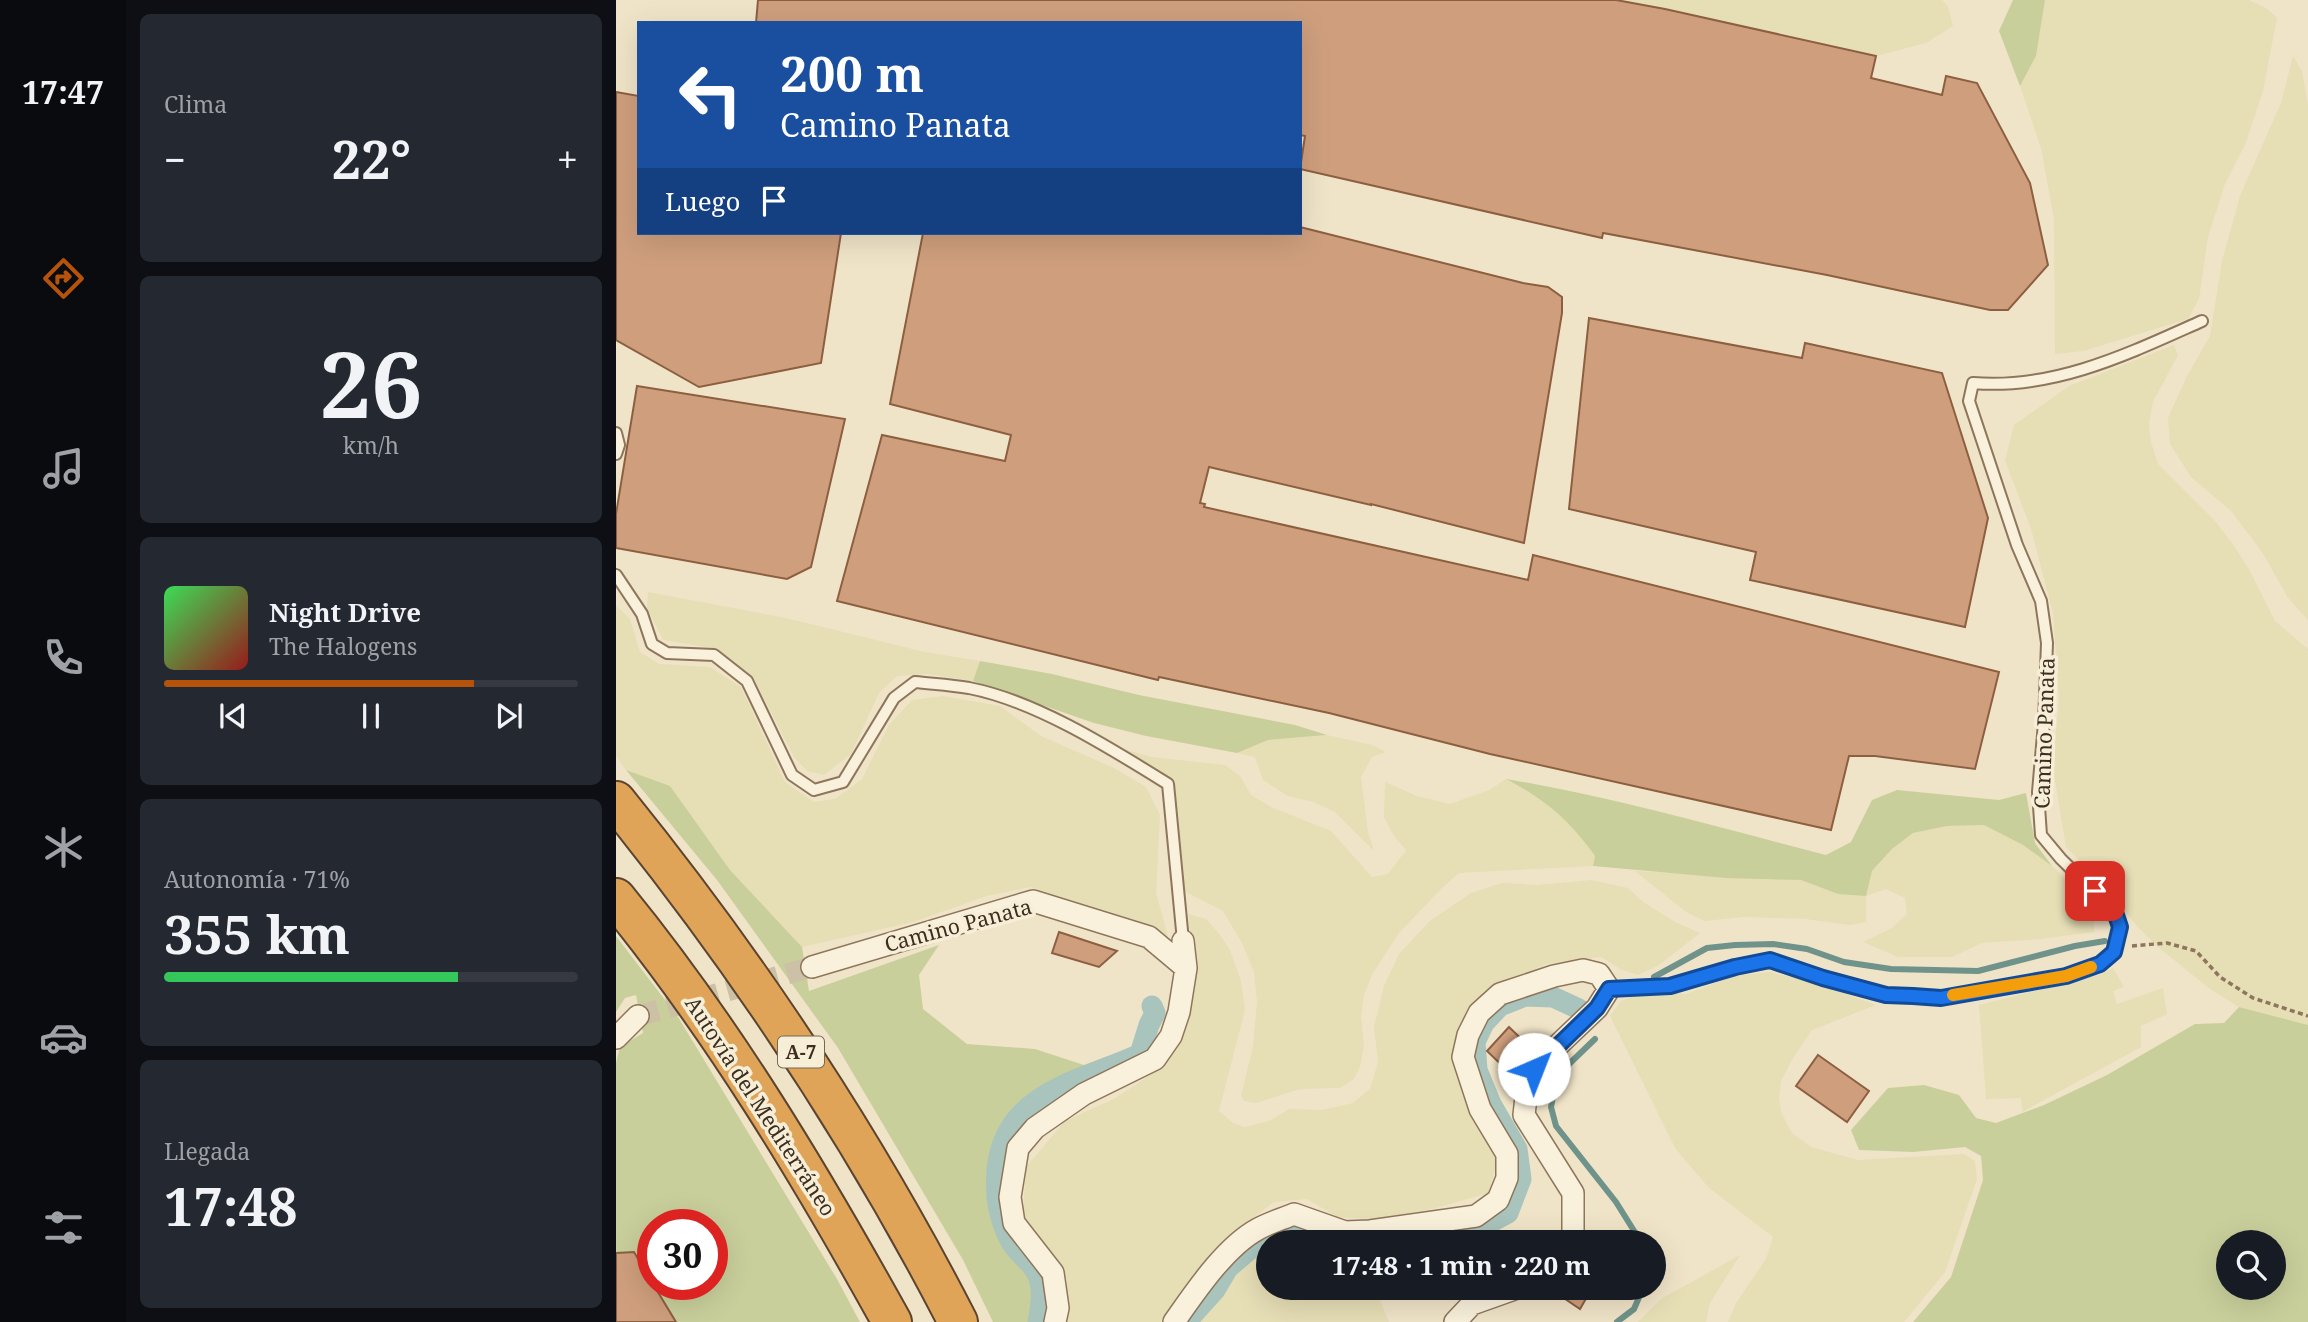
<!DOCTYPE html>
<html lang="es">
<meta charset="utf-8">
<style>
body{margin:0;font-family:"Noto Serif",serif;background:#242831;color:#f1f3f6;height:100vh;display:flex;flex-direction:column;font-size:26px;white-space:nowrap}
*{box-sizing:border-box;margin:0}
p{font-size:23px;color:#9ea1a6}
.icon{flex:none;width:38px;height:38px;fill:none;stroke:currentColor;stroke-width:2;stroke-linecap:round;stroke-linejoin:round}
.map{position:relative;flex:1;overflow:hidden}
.drawer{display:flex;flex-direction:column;gap:14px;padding:14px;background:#0d0f14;width:490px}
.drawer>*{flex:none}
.guide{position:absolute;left:21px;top:21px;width:665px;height:214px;border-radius:0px;box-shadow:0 7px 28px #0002;background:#1a4fa0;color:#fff;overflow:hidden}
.buttons{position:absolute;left:1600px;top:1230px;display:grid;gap:14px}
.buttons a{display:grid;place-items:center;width:70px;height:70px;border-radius:50%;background:#171b24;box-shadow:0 7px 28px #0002;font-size:35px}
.speed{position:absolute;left:21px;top:1209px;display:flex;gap:14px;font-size:35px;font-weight:700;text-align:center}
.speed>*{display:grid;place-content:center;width:91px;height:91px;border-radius:50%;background:#171b24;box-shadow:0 7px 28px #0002;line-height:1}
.speed .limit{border:10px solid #d22;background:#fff;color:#111}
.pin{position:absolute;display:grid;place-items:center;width:60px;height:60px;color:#fff;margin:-30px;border-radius:14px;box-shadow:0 4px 10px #0006}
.me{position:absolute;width:77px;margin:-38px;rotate:44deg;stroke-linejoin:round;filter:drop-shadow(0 0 5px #0008)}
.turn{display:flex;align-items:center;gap:24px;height:147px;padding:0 28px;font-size:32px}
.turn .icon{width:91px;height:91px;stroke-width:2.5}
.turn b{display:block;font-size:49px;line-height:60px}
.then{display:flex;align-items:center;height:66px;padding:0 28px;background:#0003;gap:14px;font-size:26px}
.big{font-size:52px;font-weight:700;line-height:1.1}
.drawer .card{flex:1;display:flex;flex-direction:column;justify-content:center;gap:10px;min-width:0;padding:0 24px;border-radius:10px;background:#242831}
.drawer .dial{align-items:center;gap:0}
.dial b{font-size:91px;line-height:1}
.song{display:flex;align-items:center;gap:21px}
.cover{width:84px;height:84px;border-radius:10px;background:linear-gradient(135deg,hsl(130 70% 55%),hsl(0 70% 35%))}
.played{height:7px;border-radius:4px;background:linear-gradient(90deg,#b45309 75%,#363941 75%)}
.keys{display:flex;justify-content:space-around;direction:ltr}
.heat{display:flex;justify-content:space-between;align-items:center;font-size:38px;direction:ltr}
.charge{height:10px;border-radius:5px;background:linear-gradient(90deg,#34c759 71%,#363941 0)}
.trip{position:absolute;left:640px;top:1230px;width:410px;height:70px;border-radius:35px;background:#171b24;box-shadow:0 7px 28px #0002;font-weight:700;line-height:70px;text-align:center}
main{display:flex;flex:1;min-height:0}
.tabs{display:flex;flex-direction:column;width:126px;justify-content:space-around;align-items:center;background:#090b0e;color:#9ea1a6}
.tabs .icon{width:49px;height:49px}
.tabs .selected{color:#b45309}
.tabs b{font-size:32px;color:#f1f3f6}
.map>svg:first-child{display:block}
</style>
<main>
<nav class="tabs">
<b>17:47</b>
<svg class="icon selected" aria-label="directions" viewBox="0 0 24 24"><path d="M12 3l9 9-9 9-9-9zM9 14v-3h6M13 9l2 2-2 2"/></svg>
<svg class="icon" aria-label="music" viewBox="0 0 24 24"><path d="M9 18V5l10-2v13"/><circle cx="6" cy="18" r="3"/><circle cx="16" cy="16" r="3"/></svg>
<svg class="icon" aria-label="phone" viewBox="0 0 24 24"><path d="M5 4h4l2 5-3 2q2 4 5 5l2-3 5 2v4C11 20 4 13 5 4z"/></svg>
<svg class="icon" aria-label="climate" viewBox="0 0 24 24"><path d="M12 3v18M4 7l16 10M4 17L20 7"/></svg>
<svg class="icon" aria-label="car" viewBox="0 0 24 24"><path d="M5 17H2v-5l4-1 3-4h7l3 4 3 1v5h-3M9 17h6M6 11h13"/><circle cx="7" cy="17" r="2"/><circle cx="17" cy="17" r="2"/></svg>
<svg class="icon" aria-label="filters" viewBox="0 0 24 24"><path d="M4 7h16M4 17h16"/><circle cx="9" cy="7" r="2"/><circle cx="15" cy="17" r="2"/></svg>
</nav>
<section class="drawer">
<div class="card"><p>Clima</p>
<div class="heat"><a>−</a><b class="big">22°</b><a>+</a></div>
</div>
<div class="card dial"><b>26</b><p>km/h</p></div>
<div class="card">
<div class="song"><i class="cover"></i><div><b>Night Drive</b><p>The Halogens</p></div></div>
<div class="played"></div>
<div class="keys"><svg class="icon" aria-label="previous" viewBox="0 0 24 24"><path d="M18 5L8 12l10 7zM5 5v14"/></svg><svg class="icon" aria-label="pause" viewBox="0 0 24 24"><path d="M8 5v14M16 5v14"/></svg><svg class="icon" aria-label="next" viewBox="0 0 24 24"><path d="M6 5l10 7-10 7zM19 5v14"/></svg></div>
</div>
<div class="card"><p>Autonomía · 71%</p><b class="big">355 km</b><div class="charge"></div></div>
<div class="card"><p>Llegada</p><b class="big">17:48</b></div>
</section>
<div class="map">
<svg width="1692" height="1322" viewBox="0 0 1692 1322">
<rect width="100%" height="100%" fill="#f0e4c8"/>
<path fill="#e6deb5" d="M 1000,0 L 1326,0 L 1332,6 L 1337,26 L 1310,43 L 1260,56 Z
M 1429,0 L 1633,0 L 1650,8 L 1661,18 L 1647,91 L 1629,145 L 1609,184 L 1592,237 L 1583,299 L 1572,319 L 1467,351 L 1439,354 L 1438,219 L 1425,148 L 1404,86 L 1420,56 Z
M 1677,56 L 1686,71 L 1692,105 L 1692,620 L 1672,598 L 1646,552 L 1615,511 L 1575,477 L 1554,444 L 1552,418 L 1571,376 L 1594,336 L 1606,261 L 1624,196 L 1665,103 Z
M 1558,345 L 1562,355 L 1537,402 L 1533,423 L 1535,442 L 1542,464 L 1599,521 L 1616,543 L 1633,569 L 1659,621 L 1692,649 L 1692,1025 L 1623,1007 L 1594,989 L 1542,947 L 1520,925 L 1489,886 L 1450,847 L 1437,768 L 1443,699 L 1437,613 L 1415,529 L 1389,460 L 1398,425 L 1453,386 Z
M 32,592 L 170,618 L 309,652 L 364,661 L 357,681 L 311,674 L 281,676 L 263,693 L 235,754 L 208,775 L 191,771 L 178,757 L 138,679 L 95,648 L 47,640 L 31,608 Z
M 0,605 L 14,619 L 24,652 L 43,664 L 94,667 L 125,687 L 169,782 L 198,802 L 219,799 L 246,779 L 273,725 L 296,700 L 327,696 L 384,706 L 425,736 L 498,768 L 530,787 L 544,815 L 540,893 L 552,936 L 535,925 L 414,887 L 371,896 L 297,922 L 186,947 L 114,870 L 54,787 L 10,770 L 0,756 Z
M 711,735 L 756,745 L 770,752 L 756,757 L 745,777 L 752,832 L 758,851 L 719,812 L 697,802 L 672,796 L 647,780 L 639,757 L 621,753 L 652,740 Z
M 503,748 L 536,757 L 609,765 L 624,776 L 635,795 L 655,807 L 715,831 L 756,877 L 772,874 L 790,850 L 778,836 L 768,817 L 769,782 L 801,796 L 834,804 L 873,790 L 890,779 L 919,794 L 958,827 L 979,856 L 977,866 L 843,873 L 826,888 L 783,933 L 757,973 L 748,995 L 745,1016 L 748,1046 L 744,1067 L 738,1079 L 724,1088 L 684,1089 L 640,1103 L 628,1101 L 625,1096 L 637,1046 L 641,1002 L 638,972 L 626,943 L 607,911 L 566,890 L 557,779 Z
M 1368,825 L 1407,845 L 1436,866 L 1478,907 L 1478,932 L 1425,939 L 1366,943 L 1336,957 L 1282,957 L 1247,942 L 1276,928 L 1291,914 L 1289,898 L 1270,889 L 1250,896 L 1250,922 L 1234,925 L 1189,919 L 1129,917 L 1088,921 L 1070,912 L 1019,871 L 1185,880 L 1222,894 L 1256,871 L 1276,849 L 1297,833 L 1331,826 Z
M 975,880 L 1012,888 L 1027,902 L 1059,922 L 1084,933 L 1043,965 L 1022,975 L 1004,969 L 985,957 L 931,964 L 897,978 L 875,990 L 852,1015 L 839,1045 L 843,1070 L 882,1160 L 872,1193 L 820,1208 L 762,1219 L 721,1217 L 691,1199 L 658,1202 L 617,1233 L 575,1280 L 544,1322 L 448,1322 L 451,1280 L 419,1235 L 407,1213 L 410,1167 L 449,1121 L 496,1100 L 542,1070 L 556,1051 L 570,1029 L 574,998 L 577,966 L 572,914 L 590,919 L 604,935 L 614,950 L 625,981 L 629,1010 L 603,1111 L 617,1123 L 629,1127 L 653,1121 L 673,1109 L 706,1110 L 737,1103 L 754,1089 L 762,1062 L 758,1027 L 768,986 L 783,954 L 814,921 L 855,893 L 886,883 L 921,885 Z
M 1497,968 L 1508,987 L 1497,991 L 1501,1004 L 1547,988 L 1551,1014 L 1525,1026 L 1525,1047 L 1406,1112 L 1405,1098 L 1370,1099 L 1363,1005 L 1483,975 Z
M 1154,972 L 1196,982 L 1260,1005 L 1196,1030 L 1177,1058 L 1165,1081 L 1163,1098 L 1165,1112 L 1176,1133 L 1195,1147 L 1242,1160 L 1348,1154 L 1359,1161 L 1361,1179 L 1329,1272 L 1288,1322 L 1112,1322 L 1120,1303 L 1150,1259 L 1157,1237 L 1092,1187 L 1059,1148 L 994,1016 L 1005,1001 L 1017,996 L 1046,992 L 1070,994 L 1118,976 Z
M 674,1226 L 720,1242 L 653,1242 L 653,1288 L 759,1288 L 773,1322 L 577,1322 L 604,1295 L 618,1267 Z
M 1124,1255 L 1094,1303 L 1090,1322 L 1022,1322 L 1045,1299 Z"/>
<path fill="#c9cf9b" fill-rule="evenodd" d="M 1397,0 L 1429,0 L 1420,56 L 1404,86 L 1383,31 Z
M 364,661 L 436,674 L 523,695 L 679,725 L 711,735 L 652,740 L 621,753 L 530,736 L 478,723 L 357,681 Z
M 10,770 L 54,786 L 114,870 L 186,947 L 193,991 L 323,945 L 303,975 L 307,1009 L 351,1044 L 419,1049 L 471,1066 L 493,1070 L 458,1085 L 417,1107 L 404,1121 L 387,1154 L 384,1190 L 392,1231 L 427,1276 L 431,1294 L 426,1322 L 377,1322 L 347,1260 L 222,1048 L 101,880 Z
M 890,779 C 999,797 1104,828 1210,855 L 1235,842 L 1256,800 L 1281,790 L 1383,800 L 1410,793 L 1419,843 L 1436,866 L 1407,845 L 1368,825 L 1331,826 L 1297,833 L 1276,849 L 1256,871 L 1250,896 L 1222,894 L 1185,880 L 1110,878 L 977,866 L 979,856 C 953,820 930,800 890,779 Z
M 0,936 L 62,1017 L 221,1279 L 244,1322 L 60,1322 L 37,1285 L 96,1284 L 96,1225 L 37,1225 L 37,1283 L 18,1252 L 0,1253 L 0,1063 L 4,1047 L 27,1033 L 20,995 L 9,998 L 0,1012 Z
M 1623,1007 L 1692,1025 L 1692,1322 L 1297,1322 L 1335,1277 L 1367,1180 L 1365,1156 L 1349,1147 L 1297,1152 L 1243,1150 L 1235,1130 L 1272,1088 L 1308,1085 L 1343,1095 L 1360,1118 L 1380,1123 L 1428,1105 L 1491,1075 L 1579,1024 L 1608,1023 ZM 1657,1242 L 1657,1288 L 1612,1288 L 1612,1242 Z"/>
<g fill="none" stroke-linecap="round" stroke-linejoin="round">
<path stroke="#6f938a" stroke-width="6" d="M 1038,977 L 1091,948 L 1119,945 L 1157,944 L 1191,949 L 1228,962 L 1275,969 L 1362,971 L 1459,946 L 1489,941
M 979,1039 L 952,1065 L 938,1092 L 935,1107 L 940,1126 L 1000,1202 L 1025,1242
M 1001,1322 L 1018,1309 L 1027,1288"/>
<path stroke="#a9c4bc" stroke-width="21" d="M 757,1242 L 868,1226 L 892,1213 L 905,1179 L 901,1149 L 875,1104 L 861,1070 L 859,1042 L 868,1023 L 884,1006 L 909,996 L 937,997 L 963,1009
M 422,1322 C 425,1305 429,1286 419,1270 C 412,1259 401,1253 395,1242 C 382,1218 379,1196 381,1170 C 388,1091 466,1081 524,1054 L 533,1025 L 539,1013 L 536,1006
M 570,1322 L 599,1290 L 612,1268 L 639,1245 L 677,1222 L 692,1226 L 733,1242"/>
</g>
<path fill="#cf9f7d" stroke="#8d5f41" stroke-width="2" d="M 142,0 L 1000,0 L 1049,9 L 1260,56 L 1255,78 L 1326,95 L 1330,76 L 1361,83 L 1414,183 L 1432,265 L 1392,310 L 1374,310 L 1211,275 L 987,233 L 986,238 L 684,169 L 689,136 L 684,135 L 684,23 L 140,23 Z
M 0,92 L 23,96 L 23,233 L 225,233 L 205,363 L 83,387 L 0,340 Z
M 684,227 L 907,283 L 932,287 L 946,297 L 946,313 L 908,543 L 755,504 L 755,505 L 593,467 L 584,503 L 589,504 L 588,507 L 912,580 L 917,555 L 1383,672 L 1359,769 L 1259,756 L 1233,756 L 1215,830 L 874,754 L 713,713 L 543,677 L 542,680 L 221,601 L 266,435 L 389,461 L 395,435 L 274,404 L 307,233 L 684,233 Z
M 973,318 L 1186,358 L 1189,343 L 1326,373 L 1372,518 L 1349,627 L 1134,580 L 1140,552 L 953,509 Z
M 21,386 L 229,419 L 195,567 L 171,579 L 0,548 L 0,514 Z
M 443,932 L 501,951 L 483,967 L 436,953 Z
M 893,1027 L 916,1049 L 894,1073 L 871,1051 Z
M 1202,1055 L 1253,1091 L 1231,1122 L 1180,1086 Z
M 18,1252 L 37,1284 L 60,1322 L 0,1322 L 0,1253 Z
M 933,1288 L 976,1288 L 964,1309 Z"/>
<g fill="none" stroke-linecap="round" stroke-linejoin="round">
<path stroke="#ccc0a6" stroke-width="21" stroke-dasharray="21 10" stroke-linecap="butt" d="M 22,1016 L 196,967"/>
<g stroke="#8d765c" stroke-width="14">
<path id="service" d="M 0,433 L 3,445 L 0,454
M 0,575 L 26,614 L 36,644 L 51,653 L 98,655 L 131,681 L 176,775 L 198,790 L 227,782 L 278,698 L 299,682 C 317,684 335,685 353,688 C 420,701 494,748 552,784 L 567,941
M 993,989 L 1054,986 L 1119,967 L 1154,960 L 1207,978 L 1270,995 L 1324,998 L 1449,976 L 1484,964 L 1498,952 L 1504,927 L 1499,912 L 1445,859 L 1425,835 L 1422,792 L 1428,723 L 1431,643 L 1425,601 L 1401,545 L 1353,401 L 1357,383 C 1439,390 1514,353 1586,321"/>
</g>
<g stroke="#8d765c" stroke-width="24">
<path id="minor" d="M 196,967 L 417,901 L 533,937 L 570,968
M 0,1038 L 22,1016
M 439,1322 L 442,1308 L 437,1273 L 398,1223 L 394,1197 L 402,1148 L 419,1128 L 468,1094 L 539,1059 L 555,1036 L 563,1012 L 570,968 L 567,941
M 558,1322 C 579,1292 609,1247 642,1229 C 653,1223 666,1219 678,1214 L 729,1232 L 754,1231 L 860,1216 L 882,1200 L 891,1178 L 891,1154 L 864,1109 L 847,1057 L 852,1035 L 863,1013 L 884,994 L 938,976 L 967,970 L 983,974 L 993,989 L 981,1008 L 917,1069 L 911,1088 L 908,1115 L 957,1193 L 957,1233 L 952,1242
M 839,1322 L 856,1304 L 901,1288"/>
</g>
<g stroke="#5b4430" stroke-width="42">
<path id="motorway" d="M 0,801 C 131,963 247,1137 342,1322
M 0,898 C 107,1029 194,1174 276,1322"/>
</g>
<path stroke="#8d765c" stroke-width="3.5" stroke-dasharray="5 3.5" stroke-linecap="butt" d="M 1516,946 L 1551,943 L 1580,951 L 1604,977 L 1637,998 L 1692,1016"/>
<use href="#service" stroke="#faf1dc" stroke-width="10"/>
<use href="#minor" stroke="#faf1dc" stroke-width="21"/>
<use href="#motorway" stroke="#e0a458" stroke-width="38"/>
</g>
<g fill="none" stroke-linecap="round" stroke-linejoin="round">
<g stroke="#114b97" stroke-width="18">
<path id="route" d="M 918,1069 L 981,1008 L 993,989 L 1054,986 L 1119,967 L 1154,960 L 1207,978 L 1270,995 L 1297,996 L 1325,998 L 1450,976 L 1484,964 L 1498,952 L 1504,927 L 1499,912 L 1479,891"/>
</g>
<use href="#route" stroke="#1a73e8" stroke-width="12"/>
<path stroke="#f59e0b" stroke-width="12" d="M 1337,995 L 1450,976 L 1475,967"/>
</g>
<g text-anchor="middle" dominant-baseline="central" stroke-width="7" stroke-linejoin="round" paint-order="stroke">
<rect fill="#f7eed8" stroke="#756857" stroke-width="2" x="162" y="1036.5" width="46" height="31" rx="5"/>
<g font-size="19" font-weight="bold" fill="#3d2e20">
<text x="185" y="1052">A-7</text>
</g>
<g font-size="21" fill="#3d2e20" stroke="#f7eed8">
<text transform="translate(1428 733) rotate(-88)">Camino Panata</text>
<text transform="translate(342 925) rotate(-15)">Camino Panata</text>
<text transform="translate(145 1106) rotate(57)">Autovía del Mediterráneo</text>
</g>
</g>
</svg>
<div class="buttons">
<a><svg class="icon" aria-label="search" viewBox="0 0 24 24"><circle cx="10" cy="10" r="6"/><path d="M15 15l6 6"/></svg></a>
</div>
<div class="speed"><div class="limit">30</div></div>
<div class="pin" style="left:1479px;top:891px;background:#d93025"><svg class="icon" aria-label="arrive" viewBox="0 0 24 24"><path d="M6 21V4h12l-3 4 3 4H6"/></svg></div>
<svg class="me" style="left:918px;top:1069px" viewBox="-20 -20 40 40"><circle r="19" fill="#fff"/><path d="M0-13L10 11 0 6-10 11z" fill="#1a73e8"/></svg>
<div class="trip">17:48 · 1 min · 220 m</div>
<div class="guide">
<div class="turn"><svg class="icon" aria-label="left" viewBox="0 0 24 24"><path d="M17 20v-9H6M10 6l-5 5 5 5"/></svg><div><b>200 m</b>Camino Panata</div></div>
<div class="then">Luego<svg class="icon" aria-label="arrive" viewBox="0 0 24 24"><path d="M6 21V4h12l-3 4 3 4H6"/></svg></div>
</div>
</div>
</main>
